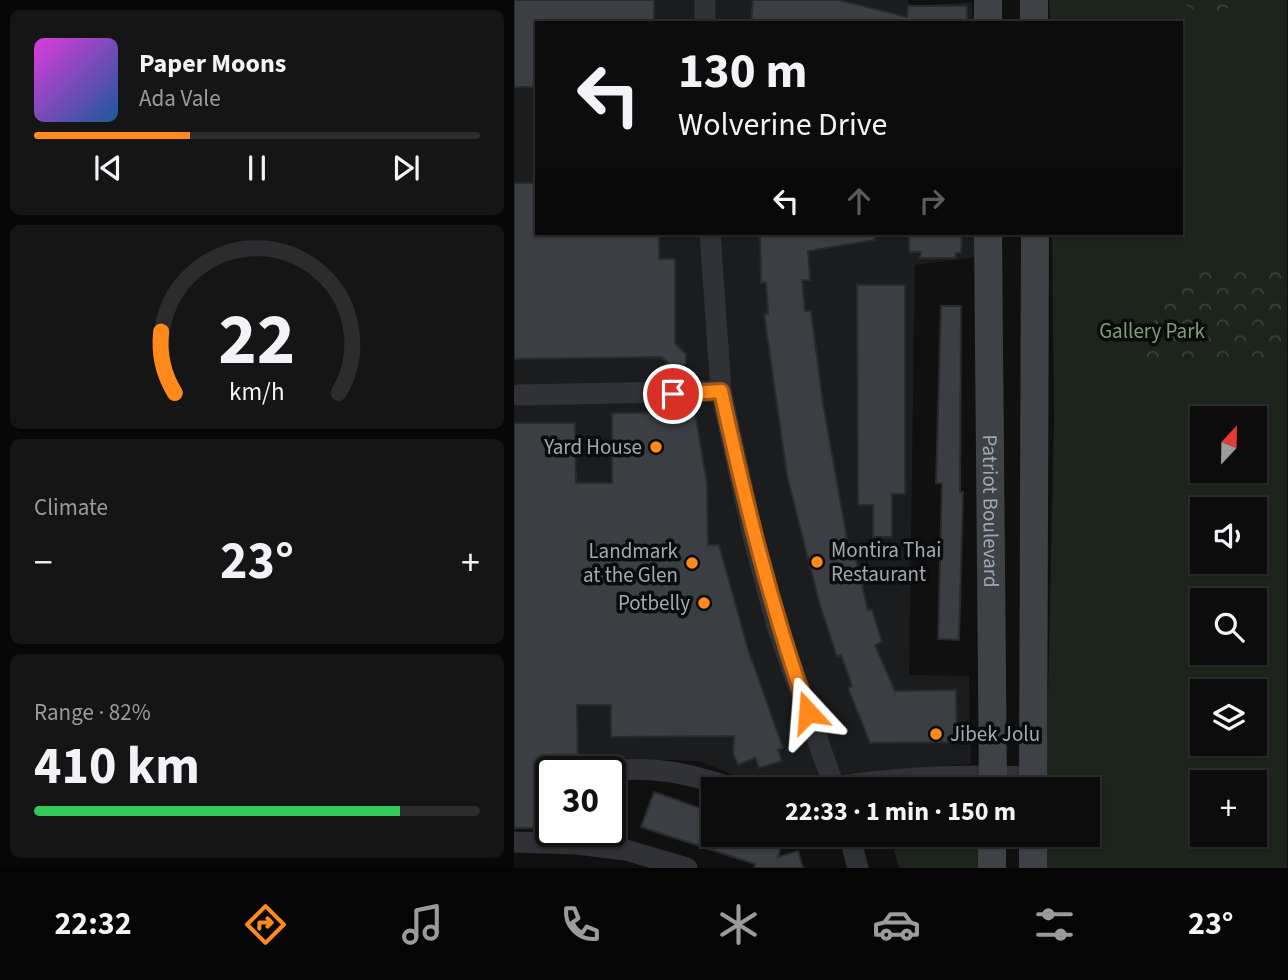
<!DOCTYPE html>
<meta charset="utf-8">
<style>
body{margin:0;font-family:"Source Sans 3",sans-serif;background:#151516;color:#f1f3f6;height:100vh;display:flex;flex-direction:column;font-size:26px;white-space:nowrap}
*{box-sizing:border-box;margin:0}
p{font-size:23px;color:#9a9b9d}
.icon{flex:none;width:38px;height:38px;fill:none;stroke:currentColor;stroke-width:2;stroke-linecap:round;stroke-linejoin:round}
.map{position:relative;flex:1;overflow:hidden}
.details{display:flex;flex-direction:column;gap:10px;padding:10px;background:#070707;width:514px}
.details>*{flex:none}
.guide{position:absolute;left:21px;top:21px;width:648px;height:214px;border-radius:0px;box-shadow:0 2px 5px #0004,0 0 0 2px #2c2c2e;background:#0c0c0d;color:#f1f3f6;overflow:hidden}
.needle{width:46px;rotate:22deg}
.fabs{position:absolute;left:676px;top:406px;display:grid;gap:14px}
.fabs a{display:grid;place-items:center;width:77px;height:77px;border-radius:0px;background:#0c0c0d;box-shadow:0 2px 5px #0004,0 0 0 2px #2c2c2e;font-size:35px}
.speed{position:absolute;left:21px;top:756px;display:flex;gap:14px;font-size:35px;font-weight:700;text-align:center}
.speed>*{display:grid;place-content:center;width:91px;height:91px;border-radius:50%;background:#0c0c0d;box-shadow:0 2px 5px #0004,0 0 0 2px #2c2c2e;line-height:1}
.speed .limit{border:4px solid #111;border-radius:10px;background:#fff;color:#111}
.pin{position:absolute;display:grid;place-items:center;width:60px;height:60px;color:#fff;margin:-30px;border:4px solid #fff;border-radius:50%;box-shadow:0 2px 7px #0007}
.me{position:absolute;width:77px;margin:-38px;rotate:341deg;stroke-linejoin:round;filter:drop-shadow(0 0 5px #0008)}
.turn{display:flex;align-items:center;gap:24px;height:147px;padding:0 28px;font-size:32px}
.turn .icon{width:91px;height:91px;stroke-width:2.5}
.turn b{display:block;font-size:49px;line-height:60px}
.lanes{display:flex;align-items:center;height:66px;padding:0 28px;background:#0003;justify-content:center;gap:35px;direction:ltr}
.lanes .off{opacity:.35}
.big{font-size:52px;font-weight:700;line-height:1.1}
.details .widget{flex:1;display:flex;flex-direction:column;justify-content:center;gap:10px;min-width:0;padding:0 24px;border-radius:10px;background:#151516}
.details .dial{align-items:center;gap:0}
.dial svg{height:182px;overflow:visible;fill:none;stroke:#2c2c2e;stroke-width:7;stroke-linecap:round;text-anchor:middle}
.dial text{fill:#f1f3f6;stroke:none}
.song{display:flex;align-items:center;gap:21px}
.cover{width:84px;height:84px;border-radius:10px;background:linear-gradient(135deg,hsl(300 70% 55%),hsl(210 70% 35%))}
.played{height:7px;border-radius:4px;background:linear-gradient(90deg,#ff891a 35%,#2c2c2e 35%)}
.keys{display:flex;justify-content:space-around;direction:ltr}
.heat{display:flex;justify-content:space-between;align-items:center;font-size:38px;direction:ltr}
.charge{height:10px;border-radius:5px;background:linear-gradient(90deg,#34c759 82%,#2c2c2e 0)}
.trip{position:absolute;left:187px;top:777px;width:399px;height:70px;border-radius:0px;background:#0c0c0d;box-shadow:0 2px 5px #0004,0 0 0 2px #2c2c2e;font-weight:700;line-height:70px;text-align:center}
.menu{display:flex;height:112px;justify-content:space-around;align-items:center;background:#050505;color:#9a9b9d}
.menu .icon{width:49px;height:49px}
.menu .selected{color:#ff891a}
.menu b{font-size:32px;color:#f1f3f6}
main{display:flex;flex:1;min-height:0}
.map>svg:first-child{display:block}
</style>
<main>
<section class="details">
<div class="widget">
<div class="song"><i class="cover"></i><div><b>Paper Moons</b><p>Ada Vale</p></div></div>
<div class="played"></div>
<div class="keys"><svg class="icon" aria-label="previous" viewBox="0 0 24 24"><path d="M18 5L8 12l10 7zM5 5v14"/></svg><svg class="icon" aria-label="pause" viewBox="0 0 24 24"><path d="M8 5v14M16 5v14"/></svg><svg class="icon" aria-label="next" viewBox="0 0 24 24"><path d="M6 5l10 7-10 7zM19 5v14"/></svg></div>
</div>
<div class="widget dial"><svg viewBox="0 0 100 80">
<path d="M14 69A42 42 0 1 1 86 69"/>
<path d="M14 69A42 42 0 0 1 8 42" stroke="#ff891a"/>
<text x="50" y="56" font-size="32" font-weight="700">22</text>
<text x="50" y="72" font-size="11">km/h</text>
</svg></div>
<div class="widget"><p>Climate</p>
<div class="heat"><a>−</a><b class="big">23°</b><a>+</a></div>
</div>
<div class="widget"><p>Range · 82%</p><b class="big">410 km</b><div class="charge"></div></div>
</section>
<div class="map">
<svg width="774" height="868" viewBox="0 0 774 868">
<defs>
<pattern id="forest-crowns" width="20" height="18" patternUnits="userSpaceOnUse" patternTransform="scale(1.75)"><rect width="20" height="18" fill="#1c241c"/><path d="M2 6a3 3 0 1 1 6 0M12 15a3 3 0 1 1 6 0" fill="none" stroke="#3a413b"/></pattern>
</defs>
<rect width="100%" height="100%" fill="#101011"/>
<path fill="#1b1c1e" d="M 0,0 L 394,0 L 396,6 L 458,2 L 459,23 L 23,23 L 23,233 L 468,233 L 469,256 L 401,265 L 395,675 L 455,676 L 457,764 L 234,781 L 185,761 L 64,757 L 64,772 L 37,772 L 0,793 Z"/>
<path fill="#1c241c" fill-rule="evenodd" d="M 535,0 L 773,0 L 773,868 L 532,868 L 532,835 L 574,835 L 574,789 L 532,789 L 540,420 L 538,233 L 667,233 L 667,23 L 536,23 ZM 688,418 L 740,418 L 740,471 L 688,471 ZM 688,509 L 740,509 L 740,562 L 688,562 ZM 688,600 L 740,600 L 740,653 L 688,653 ZM 688,691 L 740,691 L 740,744 L 688,744 ZM 688,782 L 740,782 L 740,835 L 688,835 Z
M 376,835 L 473,835 L 472,868 L 385,868 Z"/>
<path fill="url(#forest-crowns)" d="M 663,0 L 740,0 L 690,16 Z
M 732,261 L 773,268 L 773,360 L 623,366 C 643,305 661,265 732,261 Z"/>
<path fill="#3b3e42" stroke="#292a2d" stroke-width="2" d="M 0,0 L 140,0 L 140,23 L 23,23 L 23,87 L 0,87 Z
M 239,0 L 325,0 L 393,17 L 394,6 L 453,6 L 453,23 L 237,23 Z
M 0,183 L 23,183 L 23,233 L 145,233 L 145,259 L 161,259 L 161,343 L 172,354 L 172,363 L 167,368 L 159,367 L 147,357 L 0,359 Z
M 246,233 L 361,233 L 361,240 L 294,251 L 296,280 L 288,280 L 291,311 L 297,311 L 309,403 L 334,544 L 338,543 L 354,610 L 358,609 L 368,642 L 361,645 L 381,691 L 442,690 L 443,742 L 356,743 L 334,688 L 338,686 L 327,655 L 323,657 L 305,602 L 273,476 L 250,314 L 254,314 L 252,282 L 247,283 Z
M 395,233 L 448,233 L 447,253 L 442,253 L 442,258 L 406,258 L 407,252 L 395,252 Z
M 343,285 L 391,285 L 391,494 L 378,494 L 378,537 L 359,537 L 359,505 L 344,505 Z
M 427,306 L 447,306 L 446,492 L 449,492 L 445,640 L 424,639 L 428,483 L 422,483 Z
M 181,412 L 193,483 L 194,545 L 205,545 L 234,649 L 269,748 L 264,750 L 268,761 L 245,768 L 241,758 L 224,765 L 219,753 L 220,736 L 97,737 L 97,705 L 63,705 L 64,772 L 37,772 L 37,828 L 0,828 L 0,423 L 61,423 L 62,483 L 98,483 L 98,413 Z
M 140,792 L 200,813 L 200,835 L 260,835 L 270,838 L 264,857 L 284,851 L 289,868 L 240,868 L 241,864 L 127,827 Z
M 96,805 L 112,805 L 112,828 L 96,828 Z"/>
<g fill="none" stroke-linecap="round" stroke-linejoin="round">
<path stroke="#303237" stroke-width="21" d="M 191,23 L 191,0
M 196,233 L 207,391 L 240,540 L 263,626 L 321,789
M 5,395 L 207,391
M 89,772 C 137,764 177,774 222,789
M 305,789 C 377,777 447,774 519,777
M 335,835 L 344,868
M 0,842 L 63,844 L 112,850 L 173,868"/>
<g stroke="#3e4247" stroke-width="28">
<path d="M 520,0 L 520,23"/>
<path d="M 474,23 L 474,0"/>
<path id="s1" d="M 474,233 L 479,789"/>
<path d="M 519,789 L 521,233"/>
<path d="M 478,868 L 478,835"/>
<path d="M 519,868 L 519,835"/>
</g>
</g>
<g fill="none" stroke-linecap="round" stroke-linejoin="round">
<g stroke="#a65911" stroke-width="18">
<path id="route" d="M 159,394 L 207,391 C 231,501 257,607 294,712"/>
</g>
<use href="#route" stroke="#ff891a" stroke-width="12"/>
</g>
<g fill="#ff891a" stroke="#0b0b0c" stroke-width="2.5">
<circle cx="142" cy="447" r="7"/>
<circle cx="303" cy="562" r="7"/>
<circle cx="178" cy="563" r="7"/>
<circle cx="190" cy="603" r="7"/>
<circle cx="422" cy="734" r="7"/>
</g>
<g text-anchor="middle" dominant-baseline="central" stroke-width="7" stroke-linejoin="round" paint-order="stroke">
<g font-size="21" fill="#79a174" stroke="#0b0b0c">
<text x="638" y="331">Gallery Park</text>
</g>
<g font-size="21" fill="#9fa9b4" stroke="#0b0b0c" text-anchor="end">
<text x="128" y="447">Yard House</text>
<text x="317" y="550" text-anchor="start">Montira Thai<tspan x="317" dy="24">Restaurant</tspan></text>
<text x="164" y="551">Landmark<tspan x="164" dy="24">at the Glen</tspan></text>
<text x="176" y="603">Potbelly</text>
<text x="436" y="734" text-anchor="start">Jibek Jolu</text>
</g>
<g font-size="21" fill="#9fa9b4" stroke="#0b0b0c">
<text stroke="none"><textPath href="#s1" startOffset="278">Patriot Boulevard</textPath></text>
</g>
</g>
</svg>
<div class="fabs">
<a><svg class="needle" viewBox="-14 -14 28 28"><path d="M0-13l5 13h-10z" fill="#e53935"/><path d="M0 13l5-13h-10z" fill="#9a9b9d"/></svg></a>
<a><svg class="icon" aria-label="sound" viewBox="0 0 24 24"><path d="M4 9h4l5-4v14l-5-4H4zM17 9q2 3 0 6"/></svg></a>
<a><svg class="icon" aria-label="search" viewBox="0 0 24 24"><circle cx="10" cy="10" r="6"/><path d="M15 15l6 6"/></svg></a>
<a><svg class="icon" aria-label="layers" viewBox="0 0 24 24"><path d="M12 4l9 5-9 5-9-5zM3 14l9 5 9-5"/></svg></a>
<a>+</a>
</div>
<div class="speed"><div class="limit">30</div></div>
<div class="pin" style="left:159px;top:394px;background:#d93025"><svg class="icon" aria-label="arrive" viewBox="0 0 24 24"><path d="M6 21V4h12l-3 4 3 4H6"/></svg></div>
<svg class="me" style="left:294px;top:712px" viewBox="-20 -20 40 40"><path d="M0-17L14 15 0 8-14 15z" fill="#ff891a" stroke="#fff" stroke-width="4"/></svg>
<div class="trip">22:33 · 1 min · 150 m</div>
<div class="guide">
<div class="turn"><svg class="icon" aria-label="left" viewBox="0 0 24 24"><path d="M17 20v-9H6M10 6l-5 5 5 5"/></svg><div><b>130 m</b>Wolverine Drive</div></div>
<div class="lanes"><svg class="icon" aria-label="left" viewBox="0 0 24 24"><path d="M17 20v-9H6M10 6l-5 5 5 5"/></svg><svg class="icon off" aria-label="ahead" viewBox="0 0 24 24"><path d="M12 20V5M6 11l6-6 6 6"/></svg><svg class="icon off" aria-label="right" viewBox="0 0 24 24"><path d="M7 20v-9h11M14 6l5 5-5 5"/></svg></div>
</div>
</div>
</main>
<nav class="menu">
<b>22:32</b>
<svg class="icon selected" aria-label="directions" viewBox="0 0 24 24"><path d="M12 3l9 9-9 9-9-9zM9 14v-3h6M13 9l2 2-2 2"/></svg>
<svg class="icon" aria-label="music" viewBox="0 0 24 24"><path d="M9 18V5l10-2v13"/><circle cx="6" cy="18" r="3"/><circle cx="16" cy="16" r="3"/></svg>
<svg class="icon" aria-label="phone" viewBox="0 0 24 24"><path d="M5 4h4l2 5-3 2q2 4 5 5l2-3 5 2v4C11 20 4 13 5 4z"/></svg>
<svg class="icon" aria-label="climate" viewBox="0 0 24 24"><path d="M12 3v18M4 7l16 10M4 17L20 7"/></svg>
<svg class="icon" aria-label="car" viewBox="0 0 24 24"><path d="M5 17H2v-5l4-1 3-4h7l3 4 3 1v5h-3M9 17h6M6 11h13"/><circle cx="7" cy="17" r="2"/><circle cx="17" cy="17" r="2"/></svg>
<svg class="icon" aria-label="filters" viewBox="0 0 24 24"><path d="M4 7h16M4 17h16"/><circle cx="9" cy="7" r="2"/><circle cx="15" cy="17" r="2"/></svg>
<b>23°</b>
</nav>
